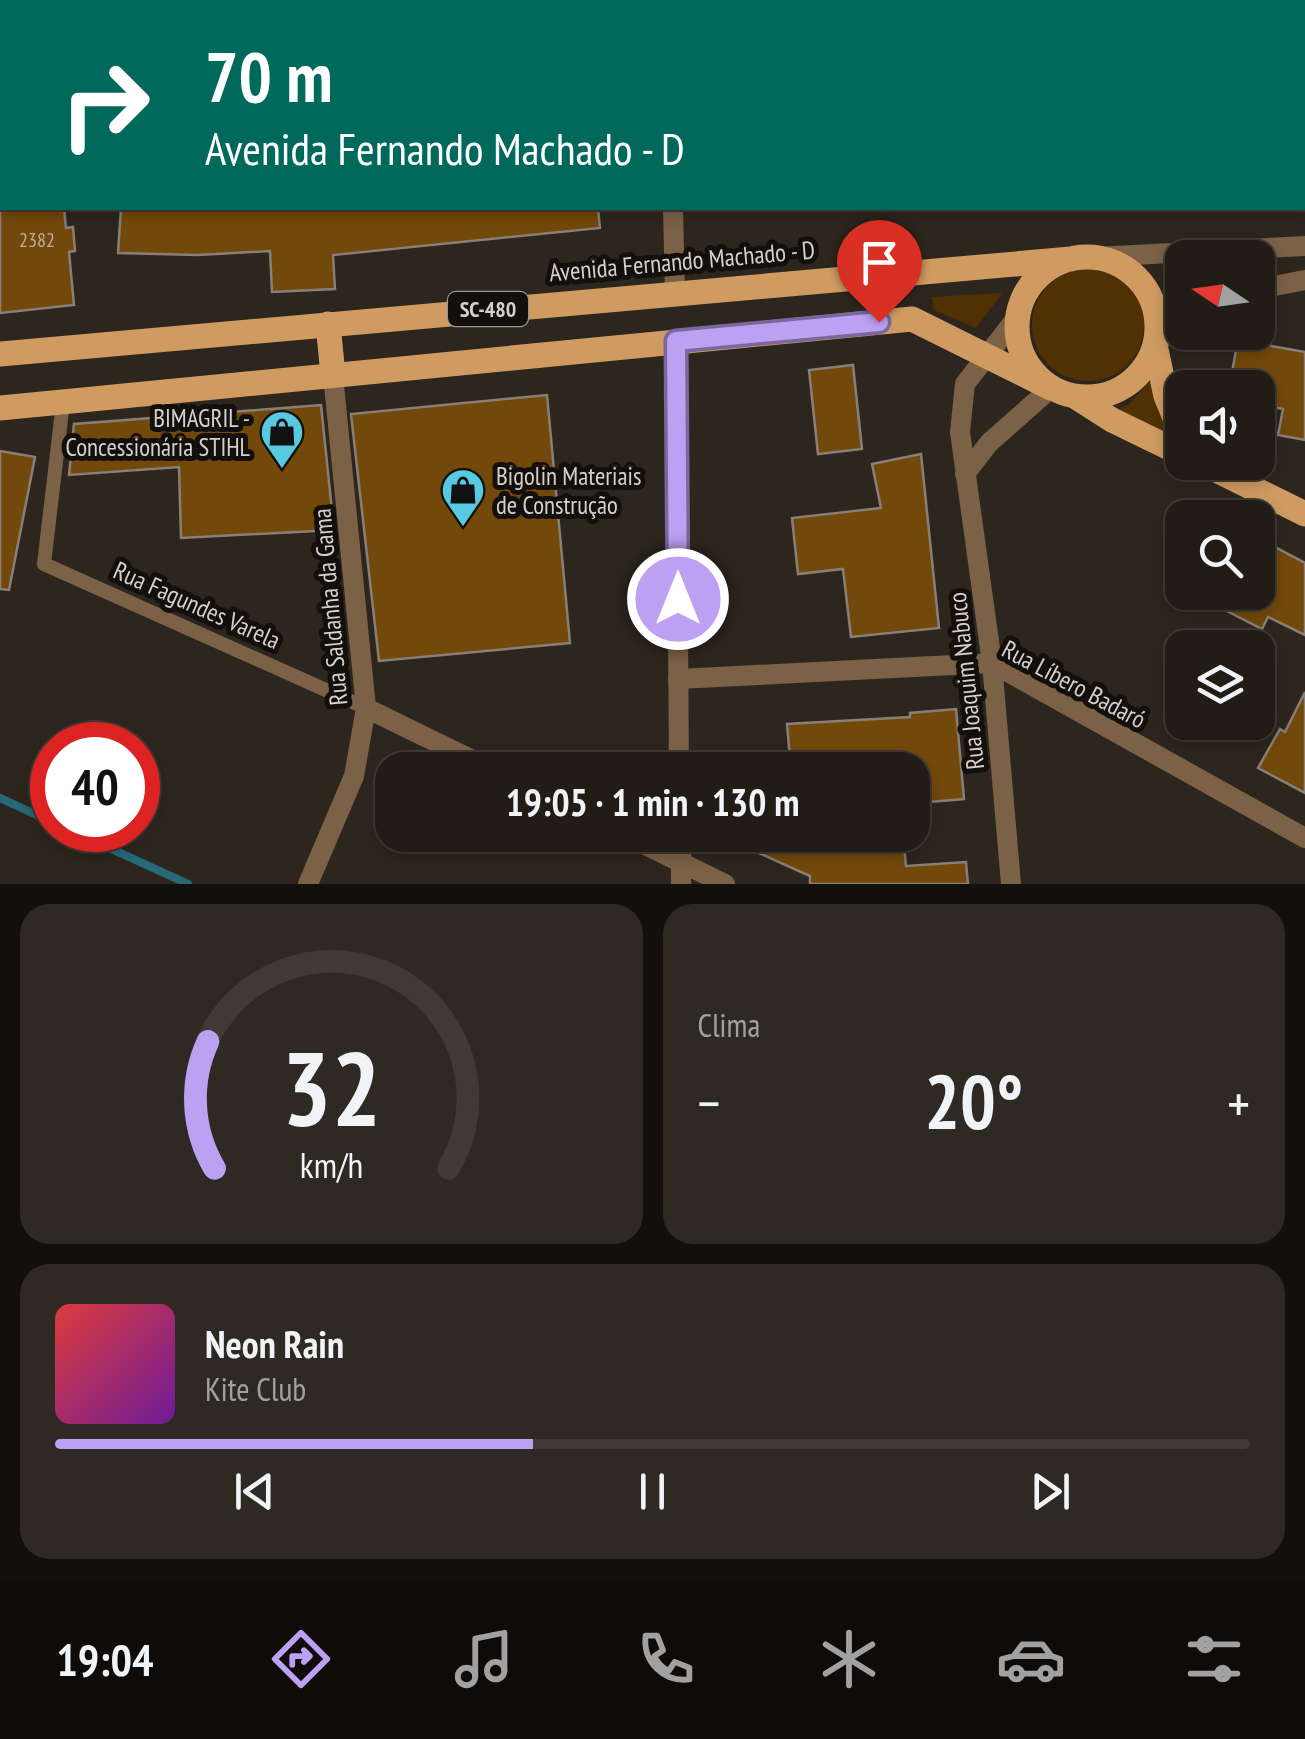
<!DOCTYPE html>
<html lang="pt">
<meta charset="utf-8">
<style>
body{margin:0;font-family:"PT Sans Narrow",sans-serif;background:#2e2923;color:#f1f3f6;height:100vh;display:flex;flex-direction:column;font-size:38px;white-space:nowrap}
*{box-sizing:border-box;margin:0}
p{font-size:32px;color:#a2a1a1}
.icon{flex:none;width:55px;height:55px;fill:none;stroke:currentColor;stroke-width:2;stroke-linecap:round;stroke-linejoin:round}
.map{position:relative;height:884px;overflow:hidden}
.side{display:flex;flex-direction:column;gap:20px;padding:20px;background:#130f0c;flex:1}
.side>*{flex:none}
.banner{position:absolute;left:0px;top:0px;width:1305px;height:210px;box-shadow:0 5px 15px #0003,0 0 0 2px #3f3a35;background:#00695c;color:#fff;overflow:hidden}
.needle{width:65px;rotate:283deg}
.fabs{position:absolute;left:1165px;top:240px;display:grid;gap:20px}
.fabs a{display:grid;place-items:center;width:110px;height:110px;border-radius:20px;background:#221c16;box-shadow:0 5px 15px #0003,0 0 0 2px #3f3a35;font-size:50px}
.speed{position:absolute;left:30px;top:722px;display:flex;gap:20px;font-size:50px;font-weight:700;text-align:center}
.speed>*{display:grid;place-content:center;width:130px;height:130px;border-radius:50%;background:#221c16;box-shadow:0 5px 15px #0003,0 0 0 2px #3f3a35;line-height:1}
.speed .limit{border:15px solid #d22;background:#fff;color:#111}
.pin{position:absolute;display:grid;place-items:center;width:85px;height:85px;color:#fff;margin:-102px -42px;border-radius:50% 50% 50% 0;rotate:-45deg;box-shadow:0 0 10px #0007}
.pin .icon{rotate:45deg}
.me{position:absolute;width:110px;margin:-55px;rotate:0deg;stroke-linejoin:round;filter:drop-shadow(0 0 8px #0008)}
.turn{display:flex;align-items:center;gap:35px;height:210px;padding:0 40px;font-size:45px}
.turn .icon{width:130px;height:130px;stroke-width:2.5}
.turn b{display:block;font-size:70px;line-height:85px}
.big{font-size:75px;font-weight:600;line-height:1.1}
.side .tile{flex:1;display:flex;flex-direction:column;justify-content:center;gap:15px;min-width:0;padding:0 35px;border-radius:30px;background:#2e2923}
.side .dial{align-items:center;gap:0}
.dial svg{height:260px;overflow:visible;fill:none;stroke:#3f3a35;stroke-width:7;stroke-linecap:round;text-anchor:middle}
.dial text{fill:#f1f3f6;stroke:none}
.song{display:flex;align-items:center;gap:30px}
.cover{width:120px;height:120px;border-radius:15px;background:linear-gradient(135deg,hsl(0 70% 55%),hsl(280 70% 35%))}
.played{height:10px;border-radius:5px;background:linear-gradient(90deg,#bca0f2 40%,#3f3a35 40%)}
.keys{display:flex;justify-content:space-around;direction:ltr}
.heat{display:flex;justify-content:space-between;align-items:center;font-size:55px;direction:ltr}
.side .tiles{flex:1;display:grid;gap:20px;grid-template-columns:1fr 1fr}
.tile:last-child{grid-column:span 2}
.trip{position:absolute;left:375px;top:752px;width:555px;height:100px;border-radius:30px;background:#221c16;box-shadow:0 5px 15px #0003,0 0 0 2px #3f3a35;font-weight:600;line-height:100px;text-align:center}
.tab-bar{display:flex;height:160px;justify-content:space-around;align-items:center;background:#0e0b09;color:#a2a1a1}
.tab-bar .icon{width:70px;height:70px}
.tab-bar .selected{color:#bca0f2}
.tab-bar b{font-size:45px;color:#f1f3f6}
.map>svg:first-child{display:block}
</style>
<div class="map">
<svg width="1305" height="884" viewBox="0 0 1305 884">
<rect width="100%" height="100%" fill="#2d261e"/>
<path fill="#513104" d="M1032 325a56 56 0 1 1 112 0a56 56 0 1 1-112 0Z
M 1002,293 L 976,328 L 934,310 L 932,297 Z
M 1155,376 L 1180,444 L 1115,411 L 1128,405 Z"/>
<g fill="none" stroke-linecap="round" stroke-linejoin="round">
<path stroke="#276976" stroke-width="8" d="M 0,798 L 52,822
M 70,830 L 188,884"/>
</g>
<path fill="#73480b" stroke="#887f76" stroke-width="2.5" d="M 0,208 L 64,208 L 66,228 L 73,227 L 75,251 L 69,252 L 74,305 L 0,313 Z
M 121,208 L 598,208 L 600,228 L 333,255 L 335,289 L 272,292 L 270,251 L 198,255 L 118,253 Z
M 1238,340 L 1305,352 L 1305,440 L 1278,435 L 1283,409 L 1258,404 L 1258,388 L 1229,388 Z
M 853,365 L 862,449 L 818,454 L 809,370 Z
M 547,395 L 570,643 L 379,661 L 351,414 Z
M 321,405 L 334,530 L 181,538 L 179,467 L 69,475 L 74,424 Z
M 0,451 L 35,457 L 9,590 L 0,589 Z
M 921,454 L 939,628 L 851,637 L 843,569 L 798,574 L 792,518 L 881,508 L 872,464 Z
M 1258,538 L 1305,563 L 1305,635 L 1268,617 L 1262,629 L 1225,610 L 1235,592 L 1258,592 Z
M 1305,692 L 1305,793 L 1258,768 L 1280,729 L 1285,732 Z
M 956,709 L 964,799 L 918,803 L 915,770 L 791,770 L 787,724 L 910,717 L 910,713 Z
M 719,835 L 903,835 L 906,866 L 966,862 L 968,884 L 810,884 L 810,876 Z"/>
<g fill="none" stroke-linecap="round" stroke-linejoin="round">
<path stroke="#7b6146" stroke-width="14" d="M 63,402 L 44,564 L 366,708"/>
<path stroke="#7b6146" stroke-width="20" d="M 232,0 L 232,2
M 965,474 L 989,443 L 1051,388
M 678,679 L 992,663 L 1305,838
M 366,708 L 493,770
M 625,835 L 725,884
M 308,884 L 354,776 L 366,708 L 333,375
M 1011,884 L 992,663 L 960,432 L 965,384 L 1018,316"/>
<path stroke="#7b6146" stroke-width="20" d="M 668,0 L 668,2
M 673,208 L 675,292
M 1095,257 L 1305,246
M 1258,289 L 1305,280
M 676,341 L 679,770
M 1155,345 L 1182,321
M 681,835 L 681,884"/>
<path stroke="#cf9b61" stroke-width="25" d="M1017 327a70 70 0 1 1 140 0a70 70 0 1 1-140 0Z
M 328,324 L 333,375
M 1155,345 L 1166,396 L 1182,435
M 0,354 L 1071,259
M 1076,397 L 1112,420 L 1182,454
M 0,408 L 912,319 L 1051,388
M 1200,462 L 1305,514"/>
</g>
<g fill="none" stroke-linecap="round" stroke-linejoin="round">
<g stroke="#7a689d" stroke-width="25">
<path id="route" d="M 678,599 L 676,341 L 879,322"/>
</g>
<use href="#route" stroke="#bca0f2" stroke-width="18"/>
</g>
<defs>
<g id="shop-pin" transform="scale(2.25)"><path d="M0 17L-7.5 6A9.5 9.5 0 1 1 7.5 6Z" fill="#57c9e1" stroke="#130f0c"/><path d="M-5-2.5h2.3a2.7 3.5 0 0 1 5.4 0H5L5.5 6h-11ZM-1.5-2.5h3a1.5 2.3 0 0 0-3 0Z" fill="#111"/></g>
</defs>
<g fill-rule="evenodd">
<use href="#shop-pin" x="282" y="432"/>
<use href="#shop-pin" x="463" y="490"/>
</g>
<g text-anchor="middle" dominant-baseline="central" stroke-width="10" stroke-linejoin="round" paint-order="stroke">
<g font-size="20" fill="#bcae9b">
<text x="37" y="240">2382</text>
</g>
<rect fill="#130f0c" stroke="#9b9692" stroke-width="2.5" x="448" y="292" width="80" height="34" rx="8"/>
<g font-size="22" font-weight="bold" fill="#d5d0cb">
<text x="488" y="309">SC-480</text>
</g>
<g font-size="25" fill="#d5d0cb" stroke="#130f0c">
<text transform="translate(682 261) rotate(-5)">Avenida Fernando Machado - D</text>
<text transform="translate(197 605) rotate(24)">Rua Fagundes Varela</text>
<text transform="translate(330 607) rotate(-95)">Rua Saldanha da Gama</text>
<text transform="translate(966 681) rotate(-96)">Rua Joaquim Nabuco</text>
<text transform="translate(1074 684) rotate(28)">Rua Líbero Badaró</text>
</g>
<g font-size="25" fill="#d5d0cb" stroke="#130f0c" text-anchor="end">
<text x="250" y="418">BIMAGRIL -<tspan x="250" dy="29">Concessionária STIHL</tspan></text>
<text x="496" y="476" text-anchor="start">Bigolin Materiais<tspan x="496" dy="29">de Construção</tspan></text>
</g>
</g>
</svg>
<div class="fabs">
<a><svg class="needle" viewBox="-14 -14 28 28"><path d="M0-13l5 13h-10z" fill="#e53935"/><path d="M0 13l5-13h-10z" fill="#a2a1a1"/></svg></a>
<a><svg class="icon" aria-label="sound" viewBox="0 0 24 24"><path d="M4 9h4l5-4v14l-5-4H4zM17 9q2 3 0 6"/></svg></a>
<a><svg class="icon" aria-label="search" viewBox="0 0 24 24"><circle cx="10" cy="10" r="6"/><path d="M15 15l6 6"/></svg></a>
<a><svg class="icon" aria-label="layers" viewBox="0 0 24 24"><path d="M12 4l9 5-9 5-9-5zM3 14l9 5 9-5"/></svg></a>
</div>
<div class="speed"><div class="limit">40</div></div>
<div class="pin" style="left:879px;top:322px;background:#d93025"><svg class="icon" aria-label="arrive" viewBox="0 0 24 24"><path d="M6 21V4h12l-3 4 3 4H6"/></svg></div>
<svg class="me" style="left:678px;top:599px" viewBox="-20 -20 40 40"><circle r="17" fill="#bca0f2" stroke="#fff" stroke-width="3"/><path d="M0-11L8 9 0 5-8 9z" fill="#fff"/></svg>
<div class="trip">19:05 · 1 min · 130 m</div>
<div class="banner">
<div class="turn"><svg class="icon" aria-label="right" viewBox="0 0 24 24"><path d="M7 20v-9h11M14 6l5 5-5 5"/></svg><div><b>70 m</b>Avenida Fernando Machado - D</div></div>
</div>
</div>
<section class="side">
<div class="tiles">
<div class="tile dial"><svg viewBox="0 0 100 80">
<path d="M14 69A42 42 0 1 1 86 69"/>
<path d="M14 69A42 42 0 0 1 12 30" stroke="#bca0f2"/>
<text x="50" y="56" font-size="32" font-weight="700">32</text>
<text x="50" y="72" font-size="11">km/h</text>
</svg></div>
<div class="tile"><p>Clima</p>
<div class="heat"><a>−</a><b class="big">20°</b><a>+</a></div>
</div>
<div class="tile">
<div class="song"><i class="cover"></i><div><b>Neon Rain</b><p>Kite Club</p></div></div>
<div class="played"></div>
<div class="keys"><svg class="icon" aria-label="previous" viewBox="0 0 24 24"><path d="M18 5L8 12l10 7zM5 5v14"/></svg><svg class="icon" aria-label="pause" viewBox="0 0 24 24"><path d="M8 5v14M16 5v14"/></svg><svg class="icon" aria-label="next" viewBox="0 0 24 24"><path d="M6 5l10 7-10 7zM19 5v14"/></svg></div>
</div>
</div>
</section>
<nav class="tab-bar">
<b>19:04</b>
<svg class="icon selected" aria-label="directions" viewBox="0 0 24 24"><path d="M12 3l9 9-9 9-9-9zM9 14v-3h6M13 9l2 2-2 2"/></svg>
<svg class="icon" aria-label="music" viewBox="0 0 24 24"><path d="M9 18V5l10-2v13"/><circle cx="6" cy="18" r="3"/><circle cx="16" cy="16" r="3"/></svg>
<svg class="icon" aria-label="phone" viewBox="0 0 24 24"><path d="M5 4h4l2 5-3 2q2 4 5 5l2-3 5 2v4C11 20 4 13 5 4z"/></svg>
<svg class="icon" aria-label="climate" viewBox="0 0 24 24"><path d="M12 3v18M4 7l16 10M4 17L20 7"/></svg>
<svg class="icon" aria-label="car" viewBox="0 0 24 24"><path d="M5 17H2v-5l4-1 3-4h7l3 4 3 1v5h-3M9 17h6M6 11h13"/><circle cx="7" cy="17" r="2"/><circle cx="17" cy="17" r="2"/></svg>
<svg class="icon" aria-label="filters" viewBox="0 0 24 24"><path d="M4 7h16M4 17h16"/><circle cx="9" cy="7" r="2"/><circle cx="15" cy="17" r="2"/></svg>
</nav>
